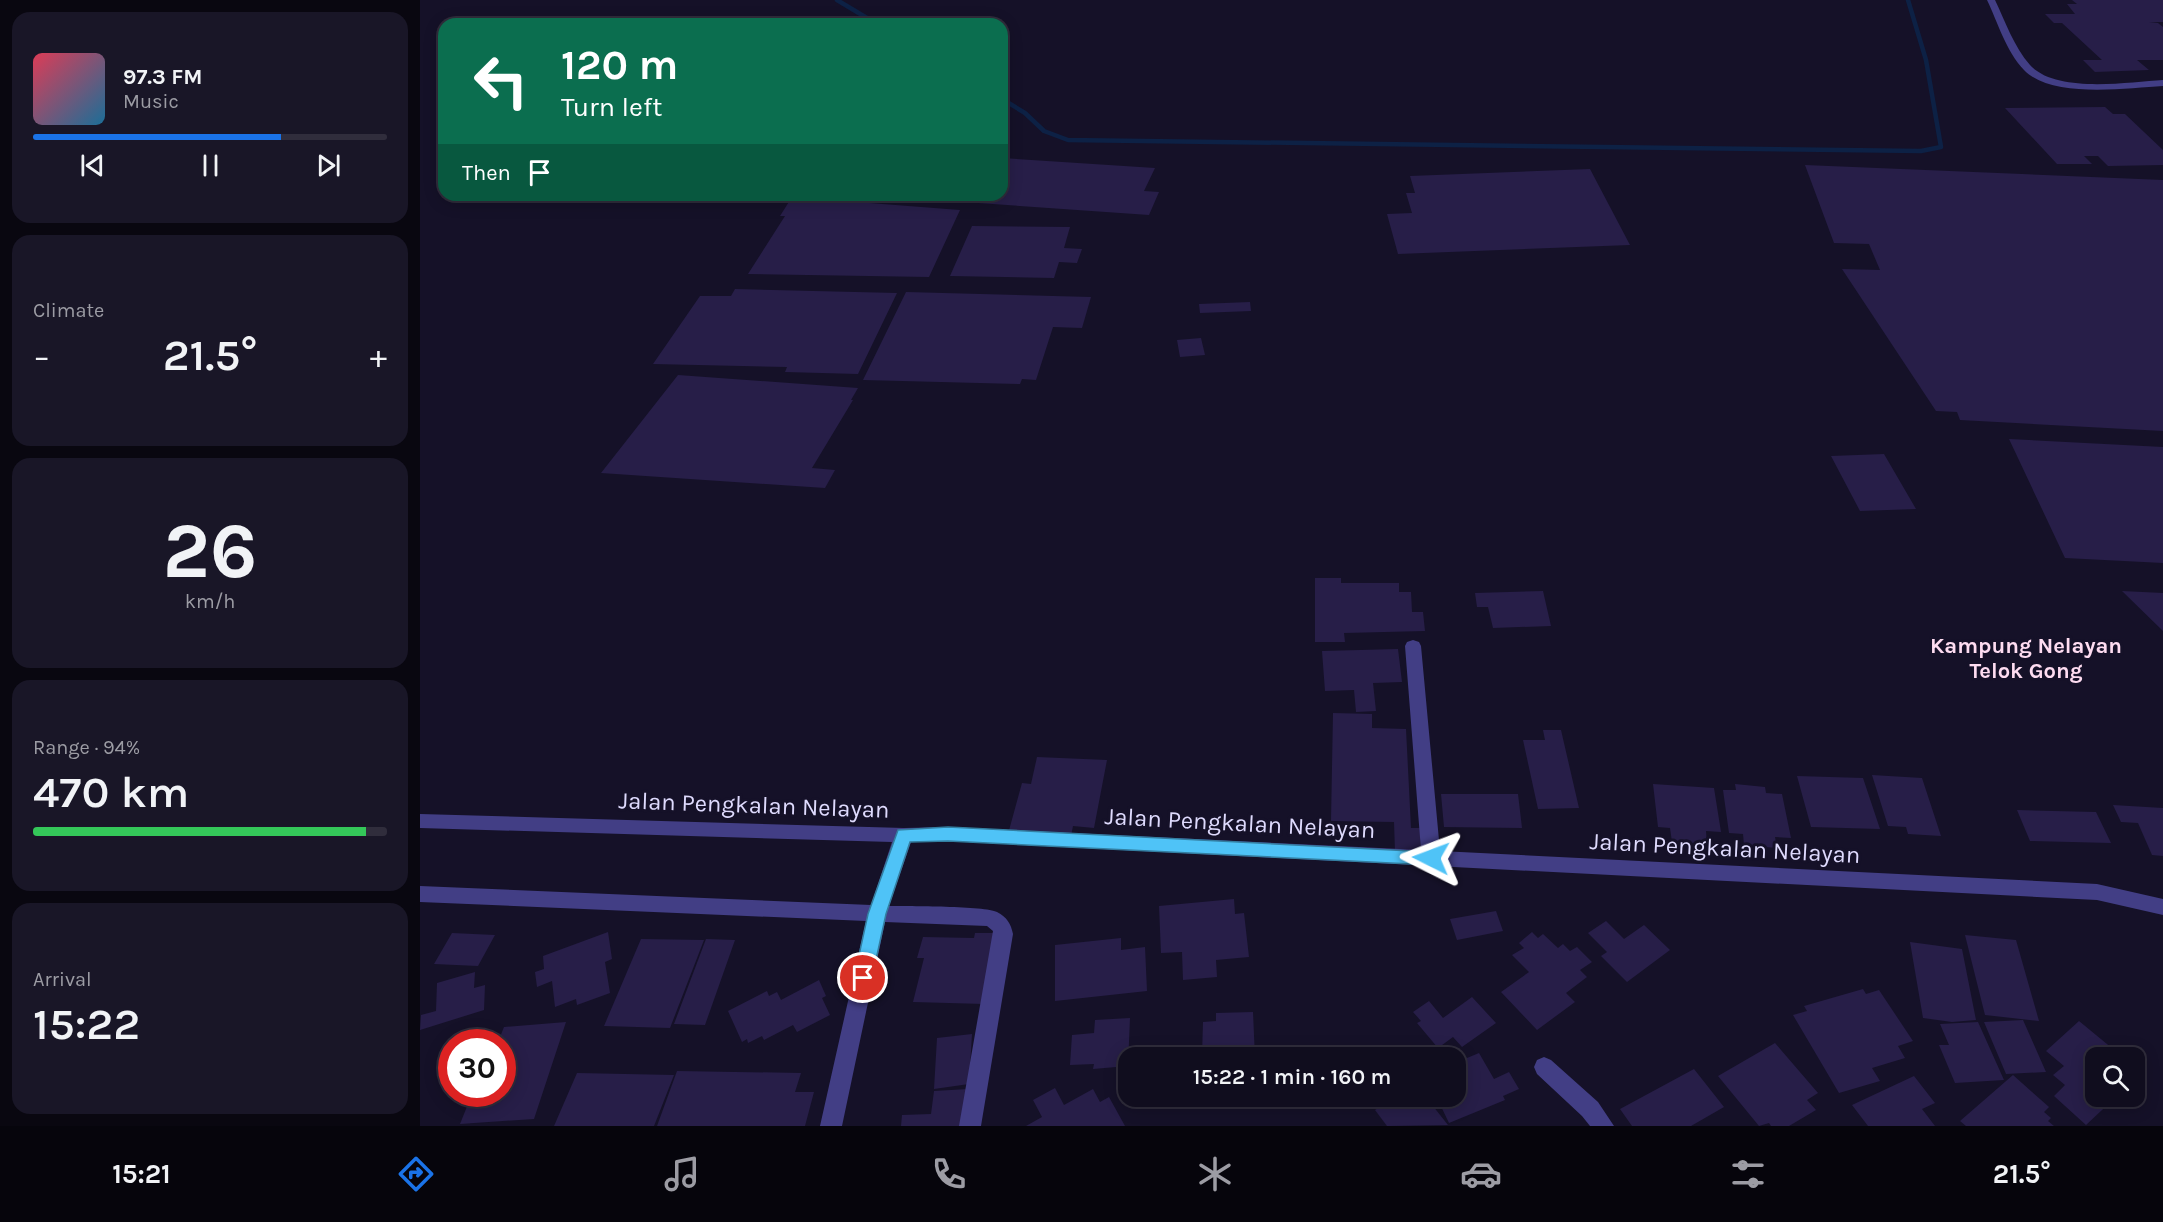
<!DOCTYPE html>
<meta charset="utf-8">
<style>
body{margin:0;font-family:Karla,sans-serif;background:#191627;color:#f1f3f6;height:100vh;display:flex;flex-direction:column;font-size:22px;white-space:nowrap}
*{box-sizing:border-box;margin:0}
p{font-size:20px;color:#9c9ca4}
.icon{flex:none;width:33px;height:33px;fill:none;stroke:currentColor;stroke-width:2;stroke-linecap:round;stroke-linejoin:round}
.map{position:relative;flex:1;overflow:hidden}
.details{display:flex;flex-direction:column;gap:12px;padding:12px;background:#090710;width:420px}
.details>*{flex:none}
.banner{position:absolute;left:18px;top:18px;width:570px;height:183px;border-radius:18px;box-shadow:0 3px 15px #0003,0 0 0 2px #302d3c;background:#0b6e4f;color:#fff;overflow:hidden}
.tools{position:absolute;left:1665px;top:1047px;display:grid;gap:12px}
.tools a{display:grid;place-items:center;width:60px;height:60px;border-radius:12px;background:#100d1e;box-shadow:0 3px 15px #0003,0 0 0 2px #302d3c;font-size:30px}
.speed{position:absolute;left:18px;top:1029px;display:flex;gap:12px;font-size:30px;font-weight:700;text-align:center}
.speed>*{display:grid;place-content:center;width:78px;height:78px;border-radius:50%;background:#100d1e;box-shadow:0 3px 15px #0003,0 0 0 2px #302d3c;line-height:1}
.speed .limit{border:9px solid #d22;background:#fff;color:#111}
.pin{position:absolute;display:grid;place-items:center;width:51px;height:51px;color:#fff;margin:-26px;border:3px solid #fff;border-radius:50%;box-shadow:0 2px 6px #0007}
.me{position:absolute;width:66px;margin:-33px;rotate:273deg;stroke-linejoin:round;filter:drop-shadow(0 0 4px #0008)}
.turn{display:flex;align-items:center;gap:21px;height:126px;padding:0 24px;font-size:27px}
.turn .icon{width:78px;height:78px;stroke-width:2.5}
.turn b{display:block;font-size:42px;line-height:51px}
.then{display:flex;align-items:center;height:57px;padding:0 24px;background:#0003;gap:12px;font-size:22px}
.big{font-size:45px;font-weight:600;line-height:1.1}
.details .widget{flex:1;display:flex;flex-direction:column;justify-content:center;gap:9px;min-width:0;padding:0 21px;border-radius:18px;background:#191627}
.details .dial{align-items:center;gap:0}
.dial b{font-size:78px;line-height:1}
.song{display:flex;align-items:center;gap:18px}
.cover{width:72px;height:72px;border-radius:9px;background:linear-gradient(135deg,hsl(350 70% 55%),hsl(200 70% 35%))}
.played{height:6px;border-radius:3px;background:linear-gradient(90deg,#1a73e8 70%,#302d3c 70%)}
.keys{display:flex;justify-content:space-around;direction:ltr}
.heat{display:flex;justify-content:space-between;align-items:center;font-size:33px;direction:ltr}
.charge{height:9px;border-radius:4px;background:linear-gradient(90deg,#34c759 94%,#302d3c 0)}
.trip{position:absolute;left:698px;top:1047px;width:348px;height:60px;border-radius:18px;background:#100d1e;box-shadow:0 3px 15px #0003,0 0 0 2px #302d3c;font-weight:600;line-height:60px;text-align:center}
.tab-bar{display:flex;height:96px;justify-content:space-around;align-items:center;background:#06050c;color:#9c9ca4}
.tab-bar .icon{width:42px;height:42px}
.tab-bar .active{color:#1a73e8}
.tab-bar b{font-size:27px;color:#f1f3f6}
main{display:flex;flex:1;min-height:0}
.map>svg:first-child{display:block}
</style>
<main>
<section class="details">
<div class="widget">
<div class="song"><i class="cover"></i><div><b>97.3 FM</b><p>Music</p></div></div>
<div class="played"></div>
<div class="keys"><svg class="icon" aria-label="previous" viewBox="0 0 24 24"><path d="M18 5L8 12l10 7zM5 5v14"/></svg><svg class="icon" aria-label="pause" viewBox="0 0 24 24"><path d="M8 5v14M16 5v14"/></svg><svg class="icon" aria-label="next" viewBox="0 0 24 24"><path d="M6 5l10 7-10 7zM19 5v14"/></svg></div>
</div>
<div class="widget"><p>Climate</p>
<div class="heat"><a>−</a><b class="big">21.5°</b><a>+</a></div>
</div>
<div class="widget dial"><b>26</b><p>km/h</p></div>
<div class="widget"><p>Range · 94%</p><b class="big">470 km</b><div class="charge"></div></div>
<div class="widget"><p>Arrival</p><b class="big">15:22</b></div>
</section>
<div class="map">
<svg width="1743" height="1126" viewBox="0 0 1743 1126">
<rect width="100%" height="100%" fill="#151128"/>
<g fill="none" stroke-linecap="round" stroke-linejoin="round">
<path stroke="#0d2145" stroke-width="4.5" d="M 417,0 L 457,24
M 582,99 L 605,113 L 624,131 L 648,140 L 1501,151 L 1521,147 L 1506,60 L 1488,0"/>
</g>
<path fill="#271e48" d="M 1652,0 L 1743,0 L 1743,22 L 1729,22 L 1738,23 L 1743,27 L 1743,60 L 1717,60 L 1729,70 L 1675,72 L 1663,60 L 1682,60 L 1642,23 L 1634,23 L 1625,14 L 1655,14 L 1647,4 L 1657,4 Z
M 1685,107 L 1693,114 L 1705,114 L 1743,150 L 1743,165 L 1688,166 L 1678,156 L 1664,156 L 1672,164 L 1637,164 L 1585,108 Z
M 582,158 L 735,168 L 724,191 L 739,192 L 729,215 L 471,197 L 582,195 Z
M 1385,165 L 1743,180 L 1743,431 L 1540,420 L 1537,412 L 1516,411 L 1422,269 L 1460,270 L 1449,244 L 1414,243 Z
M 1170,169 L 1210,245 L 978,254 L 967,214 L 992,213 L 986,193 L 995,193 L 990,176 Z
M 372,197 L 540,210 L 509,277 L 328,274 L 365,216 L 360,216 Z
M 552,226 L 650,227 L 644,248 L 662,249 L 657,263 L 639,262 L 634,278 L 530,276 Z
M 315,289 L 477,293 L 438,374 L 365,372 L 367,367 L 233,364 L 280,296 L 311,296 Z
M 486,292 L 671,297 L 662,328 L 633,327 L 616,380 L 602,379 L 600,384 L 443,380 Z
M 830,302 L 831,311 L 780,313 L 779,304 Z
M 781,338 L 785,355 L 760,357 L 757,340 Z
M 258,375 L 438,388 L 431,400 L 433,400 L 392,468 L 415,470 L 405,488 L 181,473 Z
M 1589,439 L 1743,447 L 1743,563 L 1645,558 Z
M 1464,454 L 1496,509 L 1440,511 L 1411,456 Z
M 895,578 L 921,578 L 921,583 L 979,583 L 979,592 L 991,592 L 992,612 L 1003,612 L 1005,631 L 924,633 L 925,642 L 895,642 Z
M 1123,591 L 1131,626 L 1073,628 L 1068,607 L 1057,607 L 1055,593 Z
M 1702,591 L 1743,593 L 1743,631 Z
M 978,649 L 982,682 L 953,683 L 956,711 L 936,712 L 934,690 L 905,691 L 902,651 Z
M 913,713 L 952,714 L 952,728 L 986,729 L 991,828 L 1000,828 L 1001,852 L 975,852 L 974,822 L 911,821 Z
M 1123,730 L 1141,730 L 1159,808 L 1118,809 L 1103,740 L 1125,740 Z
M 617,757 L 687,760 L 674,828 L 653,826 L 651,836 L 588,834 L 602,783 L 611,784 Z
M 1452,775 L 1502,778 L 1521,836 L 1488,834 L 1486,827 L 1468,826 Z
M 1377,776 L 1443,778 L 1460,829 L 1391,827 Z
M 1233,784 L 1294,788 L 1301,832 L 1286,831 L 1287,845 L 1252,842 L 1250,828 L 1238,827 Z
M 1315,784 L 1345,787 L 1346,793 L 1362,794 L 1371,838 L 1355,837 L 1357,848 L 1324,845 L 1323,834 L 1309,833 L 1303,790 L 1316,790 Z
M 1021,794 L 1098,794 L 1102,828 L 1024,827 Z
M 1693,805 L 1743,808 L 1743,856 L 1732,855 L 1718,823 L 1701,822 Z
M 1597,810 L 1676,812 L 1691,843 L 1610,841 Z
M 814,899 L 815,914 L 824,913 L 829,957 L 796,960 L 797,977 L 763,980 L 762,952 L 741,953 L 739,906 Z
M 1076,911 L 1083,931 L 1037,940 L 1030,919 Z
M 1186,921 L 1204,939 L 1224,925 L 1250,950 L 1207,982 L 1181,956 L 1187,952 L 1168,933 Z
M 188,932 L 192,959 L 185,962 L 190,993 L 157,1005 L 156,999 L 135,1007 L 132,981 L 117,987 L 115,972 L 124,969 L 123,956 Z
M 1112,932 L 1118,938 L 1123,934 L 1138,948 L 1143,944 L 1150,951 L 1157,947 L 1172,962 L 1160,970 L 1167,977 L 1146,993 L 1155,1002 L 1117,1030 L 1081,992 L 1109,972 L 1092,955 L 1104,948 L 1099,943 Z
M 32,933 L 75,935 L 58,966 L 14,964 Z
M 555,933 L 579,933 L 564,1004 L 493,1002 L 504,958 L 497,958 L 503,937 L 554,938 Z
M 1545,935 L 1596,940 L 1619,1021 L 1565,1015 Z
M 701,938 L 701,950 L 725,947 L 727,991 L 635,1001 L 635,945 Z
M 221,939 L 284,940 L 250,1028 L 184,1026 Z
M 286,939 L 315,940 L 285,1025 L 254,1024 Z
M 1490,942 L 1542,949 L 1556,1020 L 1532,1022 L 1503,1018 Z
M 55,972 L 54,988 L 65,985 L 64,1010 L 0,1030 L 1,1015 L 16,1011 L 17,983 Z
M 399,980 L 406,996 L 402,998 L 410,1015 L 377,1032 L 373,1025 L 344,1040 L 342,1036 L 328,1043 L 327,1039 L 322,1042 L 308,1011 L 347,991 L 349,996 L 357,992 L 361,1000 Z
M 1443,989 L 1446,994 L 1459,990 L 1493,1041 L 1478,1046 L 1485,1058 L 1452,1068 L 1460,1081 L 1419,1093 L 1373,1015 L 1387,1011 L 1384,1006 Z
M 1052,997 L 1076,1023 L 1042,1047 L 1033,1037 L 1018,1048 L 997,1023 L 1001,1021 L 993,1012 L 1009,1001 L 1023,1018 Z
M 833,1012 L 835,1058 L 782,1055 L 783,1022 L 796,1021 L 796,1013 Z
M 710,1018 L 708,1066 L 673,1069 L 674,1064 L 650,1065 L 652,1035 L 674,1033 L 675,1020 Z
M 1603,1020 L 1626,1072 L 1586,1074 L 1564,1022 Z
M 1659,1021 L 1693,1049 L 1685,1058 L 1676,1058 L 1676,1096 L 1697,1096 L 1666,1125 L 1634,1096 L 1645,1085 L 1633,1075 L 1644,1066 L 1626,1051 Z
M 146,1022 L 114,1119 L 40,1124 L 48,1104 L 56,1103 L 60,1094 L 82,1094 L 82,1042 L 78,1042 L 84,1027 Z
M 1558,1022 L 1584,1080 L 1535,1083 L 1519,1045 L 1529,1045 L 1520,1024 Z
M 552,1034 L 549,1084 L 514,1089 L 517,1038 Z
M 1355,1043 L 1398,1093 L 1387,1100 L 1396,1110 L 1369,1126 L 1351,1126 L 1349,1123 L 1339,1126 L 1298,1076 Z
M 1059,1053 L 1074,1079 L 1089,1072 L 1099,1089 L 1083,1096 L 1085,1100 L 1029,1123 L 1016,1096 L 1035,1096 L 1035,1063 Z
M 1274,1069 L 1304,1107 L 1271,1126 L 1212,1126 L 1200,1109 Z
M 257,1071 L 381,1073 L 375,1092 L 394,1092 L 385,1126 L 237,1126 Z
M 157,1073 L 254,1075 L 234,1126 L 134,1126 Z
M 1593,1075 L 1629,1107 L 1624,1112 L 1631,1118 L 1628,1121 L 1634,1126 L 1546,1126 L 1540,1121 Z
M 1494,1076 L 1515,1103 L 1502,1109 L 1515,1126 L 1448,1126 L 1432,1105 Z
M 635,1088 L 644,1105 L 673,1089 L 680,1102 L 689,1097 L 705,1126 L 606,1126 L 622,1117 L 613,1100 Z
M 548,1089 L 544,1126 L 481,1126 L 482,1115 L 511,1114 L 514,1091 Z
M 967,1096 L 1005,1096 L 1028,1125 L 967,1126 L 955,1110 L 970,1100 Z"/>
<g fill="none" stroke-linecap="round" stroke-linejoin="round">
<path fill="#423e85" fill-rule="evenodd" d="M 1567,0 L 1575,0 C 1585,21 1594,47 1610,65 C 1636,94 1708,82 1743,80 L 1743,86 C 1706,88 1632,99 1604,70 C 1586,51 1578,23 1567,0 Z
M 993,640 L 999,642 L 1001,646 L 1020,851 L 1677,884 L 1743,899 L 1743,915 L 1677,900 L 528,841 L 491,842 L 469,906 C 488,906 565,906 577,912 C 587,917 591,924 593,934 L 561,1126 L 539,1126 L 573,931 L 567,926 L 465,922 L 422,1126 L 400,1126 L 446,921 L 0,902 L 0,886 L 451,905 L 472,842 L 0,828 L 0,814 L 484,828 L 528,827 L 1001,850 L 985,646 L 987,642 Z
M 1124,1057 L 1131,1060 L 1178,1102 L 1194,1126 L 1170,1126 L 1162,1116 L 1117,1074 L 1114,1067 L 1117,1060 Z"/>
</g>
<path fill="#4fc3f7" stroke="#337fa1" stroke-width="1.5" d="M 528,827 L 1011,852 L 1017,854 L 1019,858 L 1017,863 L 1011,865 L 528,841 L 490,842 L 466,914 L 452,978 L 450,983 L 443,986 L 437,983 L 434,978 L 448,914 L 478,830 Z"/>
<g text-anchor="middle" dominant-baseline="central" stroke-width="6" stroke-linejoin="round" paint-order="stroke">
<g font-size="22" font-weight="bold" fill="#fedcf1" stroke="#151128">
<text x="1606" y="646">Kampung Nelayan<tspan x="1606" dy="25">Telok Gong</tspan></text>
</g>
<g font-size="24" fill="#dedafd" stroke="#151128">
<text transform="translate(334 805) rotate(2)">Jalan Pengkalan Nelayan</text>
<text transform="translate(820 823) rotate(3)">Jalan Pengkalan Nelayan</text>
<text transform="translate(1305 848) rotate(3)">Jalan Pengkalan Nelayan</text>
</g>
</g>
</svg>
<div class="tools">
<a><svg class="icon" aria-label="search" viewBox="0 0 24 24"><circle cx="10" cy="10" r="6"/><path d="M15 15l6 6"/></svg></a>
</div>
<div class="speed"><div class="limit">30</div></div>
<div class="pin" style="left:443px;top:978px;background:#d93025"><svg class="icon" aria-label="arrive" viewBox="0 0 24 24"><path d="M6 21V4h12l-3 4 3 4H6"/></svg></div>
<svg class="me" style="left:1011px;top:858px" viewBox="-20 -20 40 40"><path d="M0-17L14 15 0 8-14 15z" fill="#4fc3f7" stroke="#fff" stroke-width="4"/></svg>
<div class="trip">15:22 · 1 min · 160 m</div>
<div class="banner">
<div class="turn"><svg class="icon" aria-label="left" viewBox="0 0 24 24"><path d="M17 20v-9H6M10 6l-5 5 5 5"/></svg><div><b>120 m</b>Turn left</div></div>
<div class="then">Then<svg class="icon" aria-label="arrive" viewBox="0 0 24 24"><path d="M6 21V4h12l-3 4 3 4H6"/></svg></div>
</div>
</div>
</main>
<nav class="tab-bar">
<b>15:21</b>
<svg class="icon active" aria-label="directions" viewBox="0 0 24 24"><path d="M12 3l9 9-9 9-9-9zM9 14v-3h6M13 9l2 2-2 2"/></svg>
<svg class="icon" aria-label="music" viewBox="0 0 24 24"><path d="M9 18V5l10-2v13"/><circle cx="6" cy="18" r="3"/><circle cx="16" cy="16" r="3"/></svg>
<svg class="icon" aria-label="phone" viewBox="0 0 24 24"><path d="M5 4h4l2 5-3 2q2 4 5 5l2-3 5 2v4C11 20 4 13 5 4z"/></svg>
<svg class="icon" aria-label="climate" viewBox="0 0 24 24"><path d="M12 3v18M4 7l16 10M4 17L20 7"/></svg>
<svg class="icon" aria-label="car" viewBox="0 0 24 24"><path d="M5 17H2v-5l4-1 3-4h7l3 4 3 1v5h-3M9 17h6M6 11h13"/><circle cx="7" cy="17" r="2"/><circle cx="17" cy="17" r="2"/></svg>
<svg class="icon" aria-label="filters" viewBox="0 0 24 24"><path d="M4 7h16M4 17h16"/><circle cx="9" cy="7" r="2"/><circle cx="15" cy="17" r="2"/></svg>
<b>21.5°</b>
</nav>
